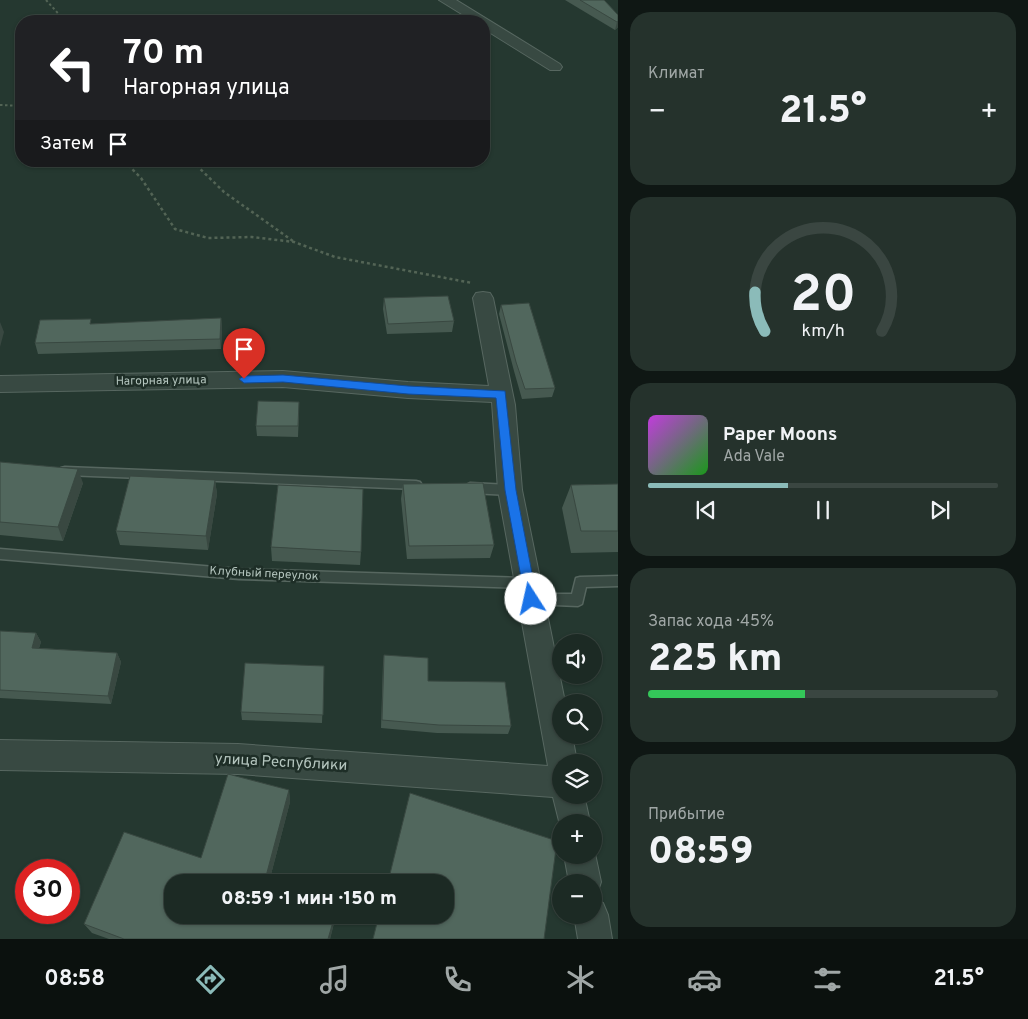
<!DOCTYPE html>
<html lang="ru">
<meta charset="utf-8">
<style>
body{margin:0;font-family:Overpass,sans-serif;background:#25322c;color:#f1f3f6;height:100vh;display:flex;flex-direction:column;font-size:19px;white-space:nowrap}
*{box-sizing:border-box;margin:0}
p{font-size:16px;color:#a0a7a6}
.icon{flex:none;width:28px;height:28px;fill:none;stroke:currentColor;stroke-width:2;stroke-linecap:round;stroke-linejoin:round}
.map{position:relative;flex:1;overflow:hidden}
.details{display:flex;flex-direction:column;gap:12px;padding:12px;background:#0f1714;width:410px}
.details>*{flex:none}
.top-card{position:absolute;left:15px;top:15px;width:475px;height:152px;border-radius:20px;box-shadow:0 1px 4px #0004,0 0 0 1px #3a4641;background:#202124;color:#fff;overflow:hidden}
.fabs{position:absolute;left:552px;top:634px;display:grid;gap:10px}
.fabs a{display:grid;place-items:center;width:50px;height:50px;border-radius:50%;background:#1c2a24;box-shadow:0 1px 4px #0004,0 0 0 1px #3a4641;font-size:25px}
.speed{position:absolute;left:15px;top:859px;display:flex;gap:10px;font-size:25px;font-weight:700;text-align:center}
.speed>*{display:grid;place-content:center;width:65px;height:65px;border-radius:50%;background:#1c2a24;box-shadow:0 1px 4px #0004,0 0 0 1px #3a4641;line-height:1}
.speed .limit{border:8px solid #d22;background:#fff;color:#111}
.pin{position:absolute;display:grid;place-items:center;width:42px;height:42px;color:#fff;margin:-51px -21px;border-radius:50% 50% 50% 0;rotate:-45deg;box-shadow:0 0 5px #0007}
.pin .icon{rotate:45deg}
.me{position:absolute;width:55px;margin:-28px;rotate:350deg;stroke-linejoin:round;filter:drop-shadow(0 0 4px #0008)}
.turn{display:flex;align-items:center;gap:18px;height:105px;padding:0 25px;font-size:22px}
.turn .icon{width:65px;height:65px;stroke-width:2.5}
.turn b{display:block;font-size:35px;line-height:42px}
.then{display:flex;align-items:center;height:48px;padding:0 25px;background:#0003;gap:10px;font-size:19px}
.big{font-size:38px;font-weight:800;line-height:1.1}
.details .widget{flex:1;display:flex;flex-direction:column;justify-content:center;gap:8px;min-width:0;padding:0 18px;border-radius:20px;background:#25322c}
.details .dial{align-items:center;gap:0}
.dial svg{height:130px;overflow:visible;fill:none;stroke:#3a4641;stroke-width:7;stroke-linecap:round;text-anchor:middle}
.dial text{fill:#f1f3f6;stroke:none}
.song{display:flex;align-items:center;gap:15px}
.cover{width:60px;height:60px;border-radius:8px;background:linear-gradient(135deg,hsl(290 70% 55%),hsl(120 70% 35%))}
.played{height:5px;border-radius:2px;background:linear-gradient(90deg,#8bbbb9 40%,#3a4641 40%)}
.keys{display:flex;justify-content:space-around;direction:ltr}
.heat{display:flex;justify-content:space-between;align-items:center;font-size:28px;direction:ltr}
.charge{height:8px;border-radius:4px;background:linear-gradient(90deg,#34c759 45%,#3a4641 0)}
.trip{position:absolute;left:164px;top:874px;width:290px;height:50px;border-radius:20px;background:#1c2a24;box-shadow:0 1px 4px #0004,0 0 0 1px #3a4641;font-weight:800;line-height:50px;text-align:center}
.menu{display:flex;height:80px;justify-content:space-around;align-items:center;background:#0b110e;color:#a0a7a6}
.menu .icon{width:35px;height:35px}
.menu .on{color:#8bbbb9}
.menu b{font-size:22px;color:#f1f3f6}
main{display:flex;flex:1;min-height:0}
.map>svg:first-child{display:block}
</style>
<main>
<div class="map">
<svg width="618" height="939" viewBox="0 0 618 939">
<rect width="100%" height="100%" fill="#253830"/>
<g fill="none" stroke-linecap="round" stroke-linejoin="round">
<g stroke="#576760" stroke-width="3">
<path id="service" d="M 65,467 L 416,481 L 420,482 L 422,485 L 420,488 L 416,489 L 65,475 L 61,474 L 59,471 L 61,468 Z
M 470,483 L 510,485 L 514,487 L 516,490 L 514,493 L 510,495 L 470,493 L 466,491 L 464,488 L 466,485 Z
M 0,549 L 239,569 L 528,578 L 532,579 L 534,583 L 532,587 L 528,588 L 239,579 L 0,559 Z
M 618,576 L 618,586 L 586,587 L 582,604 L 578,606 L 531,604 L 527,603 L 525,599 L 527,595 L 531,594 L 572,594 L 576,578 L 580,577 Z"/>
</g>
<g stroke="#576760" stroke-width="2">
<path id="minor" d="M 439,0 L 456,0 L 560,64 L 562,67 L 560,70 L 550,70 L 484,29 L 484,21 L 473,21 Z
M 483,292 L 490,293 L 493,298 L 515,405 L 522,490 L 565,702 L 561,702 L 561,735 L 572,735 L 577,762 L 561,762 L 561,795 L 584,795 L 590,822 L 561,822 L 561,829 L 553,797 L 238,774 L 0,770 L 0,740 L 238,744 L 548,766 L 498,490 L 492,402 L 408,398 L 283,387 L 0,392 L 0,376 L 283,371 L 408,382 L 489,386 L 473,298 L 476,293 Z
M 594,849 L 601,882 L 597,894 L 594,895 L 594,882 L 569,882 L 564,855 L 594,855 Z
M 594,899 L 603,903 L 608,915 L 612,939 L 578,939 L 574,915 L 594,915 Z"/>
</g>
<path stroke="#536455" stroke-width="2" stroke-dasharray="2.5 2.5" stroke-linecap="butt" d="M 46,0 L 65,21
M 0,105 L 21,106"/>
<path stroke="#536455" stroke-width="2.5" stroke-dasharray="3 3" stroke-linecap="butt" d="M 124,161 L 141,178 L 175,229 L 208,238 L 252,237 L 294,242 L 335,257 L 472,283
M 192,161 L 224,192 L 293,241"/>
<use href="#service" fill="#384942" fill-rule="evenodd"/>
<use href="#minor" fill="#384942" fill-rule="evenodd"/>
</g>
<path fill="#465950" d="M 565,0 L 604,0 L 618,15 L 618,27 L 615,30 Z
M 384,298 L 454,321 L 452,332 L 387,334 L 383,309 Z
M 501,305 L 555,388 L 552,397 L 522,399 L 514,371 L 499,314 Z
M 221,318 L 222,329 L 221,349 L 38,354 L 35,343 L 93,324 Z
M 299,412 L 298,437 L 257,436 L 256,426 Z
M 0,462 L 83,483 L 63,541 L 0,535 Z
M 215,480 L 217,494 L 208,550 L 120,545 L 116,531 Z
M 403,484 L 494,545 L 490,558 L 407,559 L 401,499 Z
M 618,484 L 618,552 L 571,553 L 562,508 L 571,485 Z
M 271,547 L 361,552 L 360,565 L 272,561 Z
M 0,631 L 36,633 L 41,642 L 39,648 L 117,653 L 121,662 L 111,704 L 0,698 Z
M 384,655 L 428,681 L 511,726 L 508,734 L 437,733 L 381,728 L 383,663 Z
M 324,666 L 322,723 L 242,720 L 241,712 Z
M 289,790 L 290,802 L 269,882 L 336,915 L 330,939 L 109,939 L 92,933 L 84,924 L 201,858 Z"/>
<path fill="#394841" d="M 618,21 L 618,27 L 615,30 L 617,22 Z
M 221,318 L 222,329 L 221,349 L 220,339 Z
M 0,322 L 4,332 L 0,347 Z
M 78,469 L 83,483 L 63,541 L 58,527 Z
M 215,480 L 217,494 L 208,550 L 206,536 Z
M 36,633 L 41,642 L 36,657 L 32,648 Z
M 117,653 L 121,662 L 111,704 L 108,696 Z
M 289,790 L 290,802 L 269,882 L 265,880 Z
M 335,915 L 336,915 L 330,939 L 328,939 Z"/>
<path fill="#51675d" stroke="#394841" d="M 580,0 L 604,0 L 618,15 L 618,21 L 617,22 Z
M 448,296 L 454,321 L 388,324 L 384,298 Z
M 529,303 L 555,388 L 525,389 L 516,362 L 501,305 Z
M 221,318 L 220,339 L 35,343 L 40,320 L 91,319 L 90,324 Z
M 258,401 L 299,402 L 298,426 L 256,426 Z
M 0,462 L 78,469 L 58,527 L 0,522 Z
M 130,476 L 215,480 L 206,536 L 116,531 Z
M 483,483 L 494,545 L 409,546 L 403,484 Z
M 618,484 L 618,531 L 581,531 L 571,485 Z
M 278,485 L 363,489 L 361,552 L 271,547 Z
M 0,631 L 36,633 L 32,648 L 117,653 L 108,696 L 0,690 Z
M 384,655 L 428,658 L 428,681 L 505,682 L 511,726 L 439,725 L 382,720 Z
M 245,663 L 324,666 L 323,715 L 241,712 Z
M 228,774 L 289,790 L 265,880 L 271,882 L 172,882 L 172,915 L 335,915 L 328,939 L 124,939 L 84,924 L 124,832 L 201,858 Z
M 410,793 L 557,841 L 544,939 L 373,939 L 379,915 L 445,915 L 445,882 L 388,882 Z"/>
<path fill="#1a73e8" stroke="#114b97" d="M 283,375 L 408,386 L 505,391 L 516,490 L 537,599 L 536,603 L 531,604 L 526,603 L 525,599 L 505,490 L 496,398 L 408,394 L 283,382 L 244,383 L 239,379 L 244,376 Z"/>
<g text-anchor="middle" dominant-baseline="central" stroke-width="5" stroke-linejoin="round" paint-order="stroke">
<g font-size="12" fill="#b4c5be" stroke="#1e2e27">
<text transform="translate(161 381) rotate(-1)">Нагорная улица</text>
<text transform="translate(264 574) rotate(3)">Клубный переулок</text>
</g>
<g font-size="15" fill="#b4c5be" stroke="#1e2e27">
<text transform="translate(281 763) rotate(3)">улица Республики</text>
</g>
</g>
</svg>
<div class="fabs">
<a><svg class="icon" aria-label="sound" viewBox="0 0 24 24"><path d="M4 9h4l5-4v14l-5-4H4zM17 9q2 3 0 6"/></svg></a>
<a><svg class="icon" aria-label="search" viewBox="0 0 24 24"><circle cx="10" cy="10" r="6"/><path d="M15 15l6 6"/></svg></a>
<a><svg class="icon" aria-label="layers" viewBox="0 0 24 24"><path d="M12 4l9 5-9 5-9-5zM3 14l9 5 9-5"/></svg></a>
<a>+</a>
<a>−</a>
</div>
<div class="speed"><div class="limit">30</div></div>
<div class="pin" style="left:244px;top:379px;background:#d93025"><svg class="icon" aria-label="arrive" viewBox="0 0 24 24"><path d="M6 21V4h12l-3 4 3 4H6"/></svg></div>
<svg class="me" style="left:531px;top:599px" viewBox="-20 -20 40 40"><circle r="19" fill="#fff"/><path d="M0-13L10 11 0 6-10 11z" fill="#1a73e8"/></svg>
<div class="trip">08:59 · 1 мин · 150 m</div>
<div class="top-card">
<div class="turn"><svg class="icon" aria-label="left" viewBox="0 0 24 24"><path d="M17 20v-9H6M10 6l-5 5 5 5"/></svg><div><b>70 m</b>Нагорная улица</div></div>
<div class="then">Затем<svg class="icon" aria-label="arrive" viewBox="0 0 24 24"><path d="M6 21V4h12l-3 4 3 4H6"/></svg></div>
</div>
</div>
<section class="details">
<div class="widget"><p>Климат</p>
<div class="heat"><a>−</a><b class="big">21.5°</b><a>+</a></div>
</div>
<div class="widget dial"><svg viewBox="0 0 100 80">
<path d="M14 69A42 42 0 1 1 86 69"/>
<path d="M14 69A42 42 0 0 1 8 45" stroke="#8bbbb9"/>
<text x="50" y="56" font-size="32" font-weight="700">20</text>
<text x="50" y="72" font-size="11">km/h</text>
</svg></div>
<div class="widget">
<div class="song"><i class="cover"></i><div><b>Paper Moons</b><p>Ada Vale</p></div></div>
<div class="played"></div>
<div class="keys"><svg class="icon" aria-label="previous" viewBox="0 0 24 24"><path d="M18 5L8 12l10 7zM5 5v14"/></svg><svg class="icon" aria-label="pause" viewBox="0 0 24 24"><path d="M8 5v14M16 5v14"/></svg><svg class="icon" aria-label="next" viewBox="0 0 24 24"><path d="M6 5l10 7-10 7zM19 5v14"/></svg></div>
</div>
<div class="widget"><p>Запас хода · 45%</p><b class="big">225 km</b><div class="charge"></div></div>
<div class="widget"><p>Прибытие</p><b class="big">08:59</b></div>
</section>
</main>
<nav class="menu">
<b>08:58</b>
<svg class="icon on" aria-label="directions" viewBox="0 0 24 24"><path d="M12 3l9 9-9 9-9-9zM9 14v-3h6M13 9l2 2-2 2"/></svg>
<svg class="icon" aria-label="music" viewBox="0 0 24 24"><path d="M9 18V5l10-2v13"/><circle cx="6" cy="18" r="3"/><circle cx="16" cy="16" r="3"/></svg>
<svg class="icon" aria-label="phone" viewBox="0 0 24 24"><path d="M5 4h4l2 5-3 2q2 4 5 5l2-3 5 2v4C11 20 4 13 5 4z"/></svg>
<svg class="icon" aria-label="climate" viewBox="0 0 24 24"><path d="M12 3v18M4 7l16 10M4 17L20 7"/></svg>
<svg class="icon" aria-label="car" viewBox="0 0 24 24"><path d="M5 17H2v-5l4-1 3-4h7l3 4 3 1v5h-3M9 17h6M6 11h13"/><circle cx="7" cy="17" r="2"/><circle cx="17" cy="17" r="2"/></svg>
<svg class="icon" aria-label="filters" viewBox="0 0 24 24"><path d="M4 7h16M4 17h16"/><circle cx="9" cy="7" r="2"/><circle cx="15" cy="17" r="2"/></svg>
<b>21.5°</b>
</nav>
